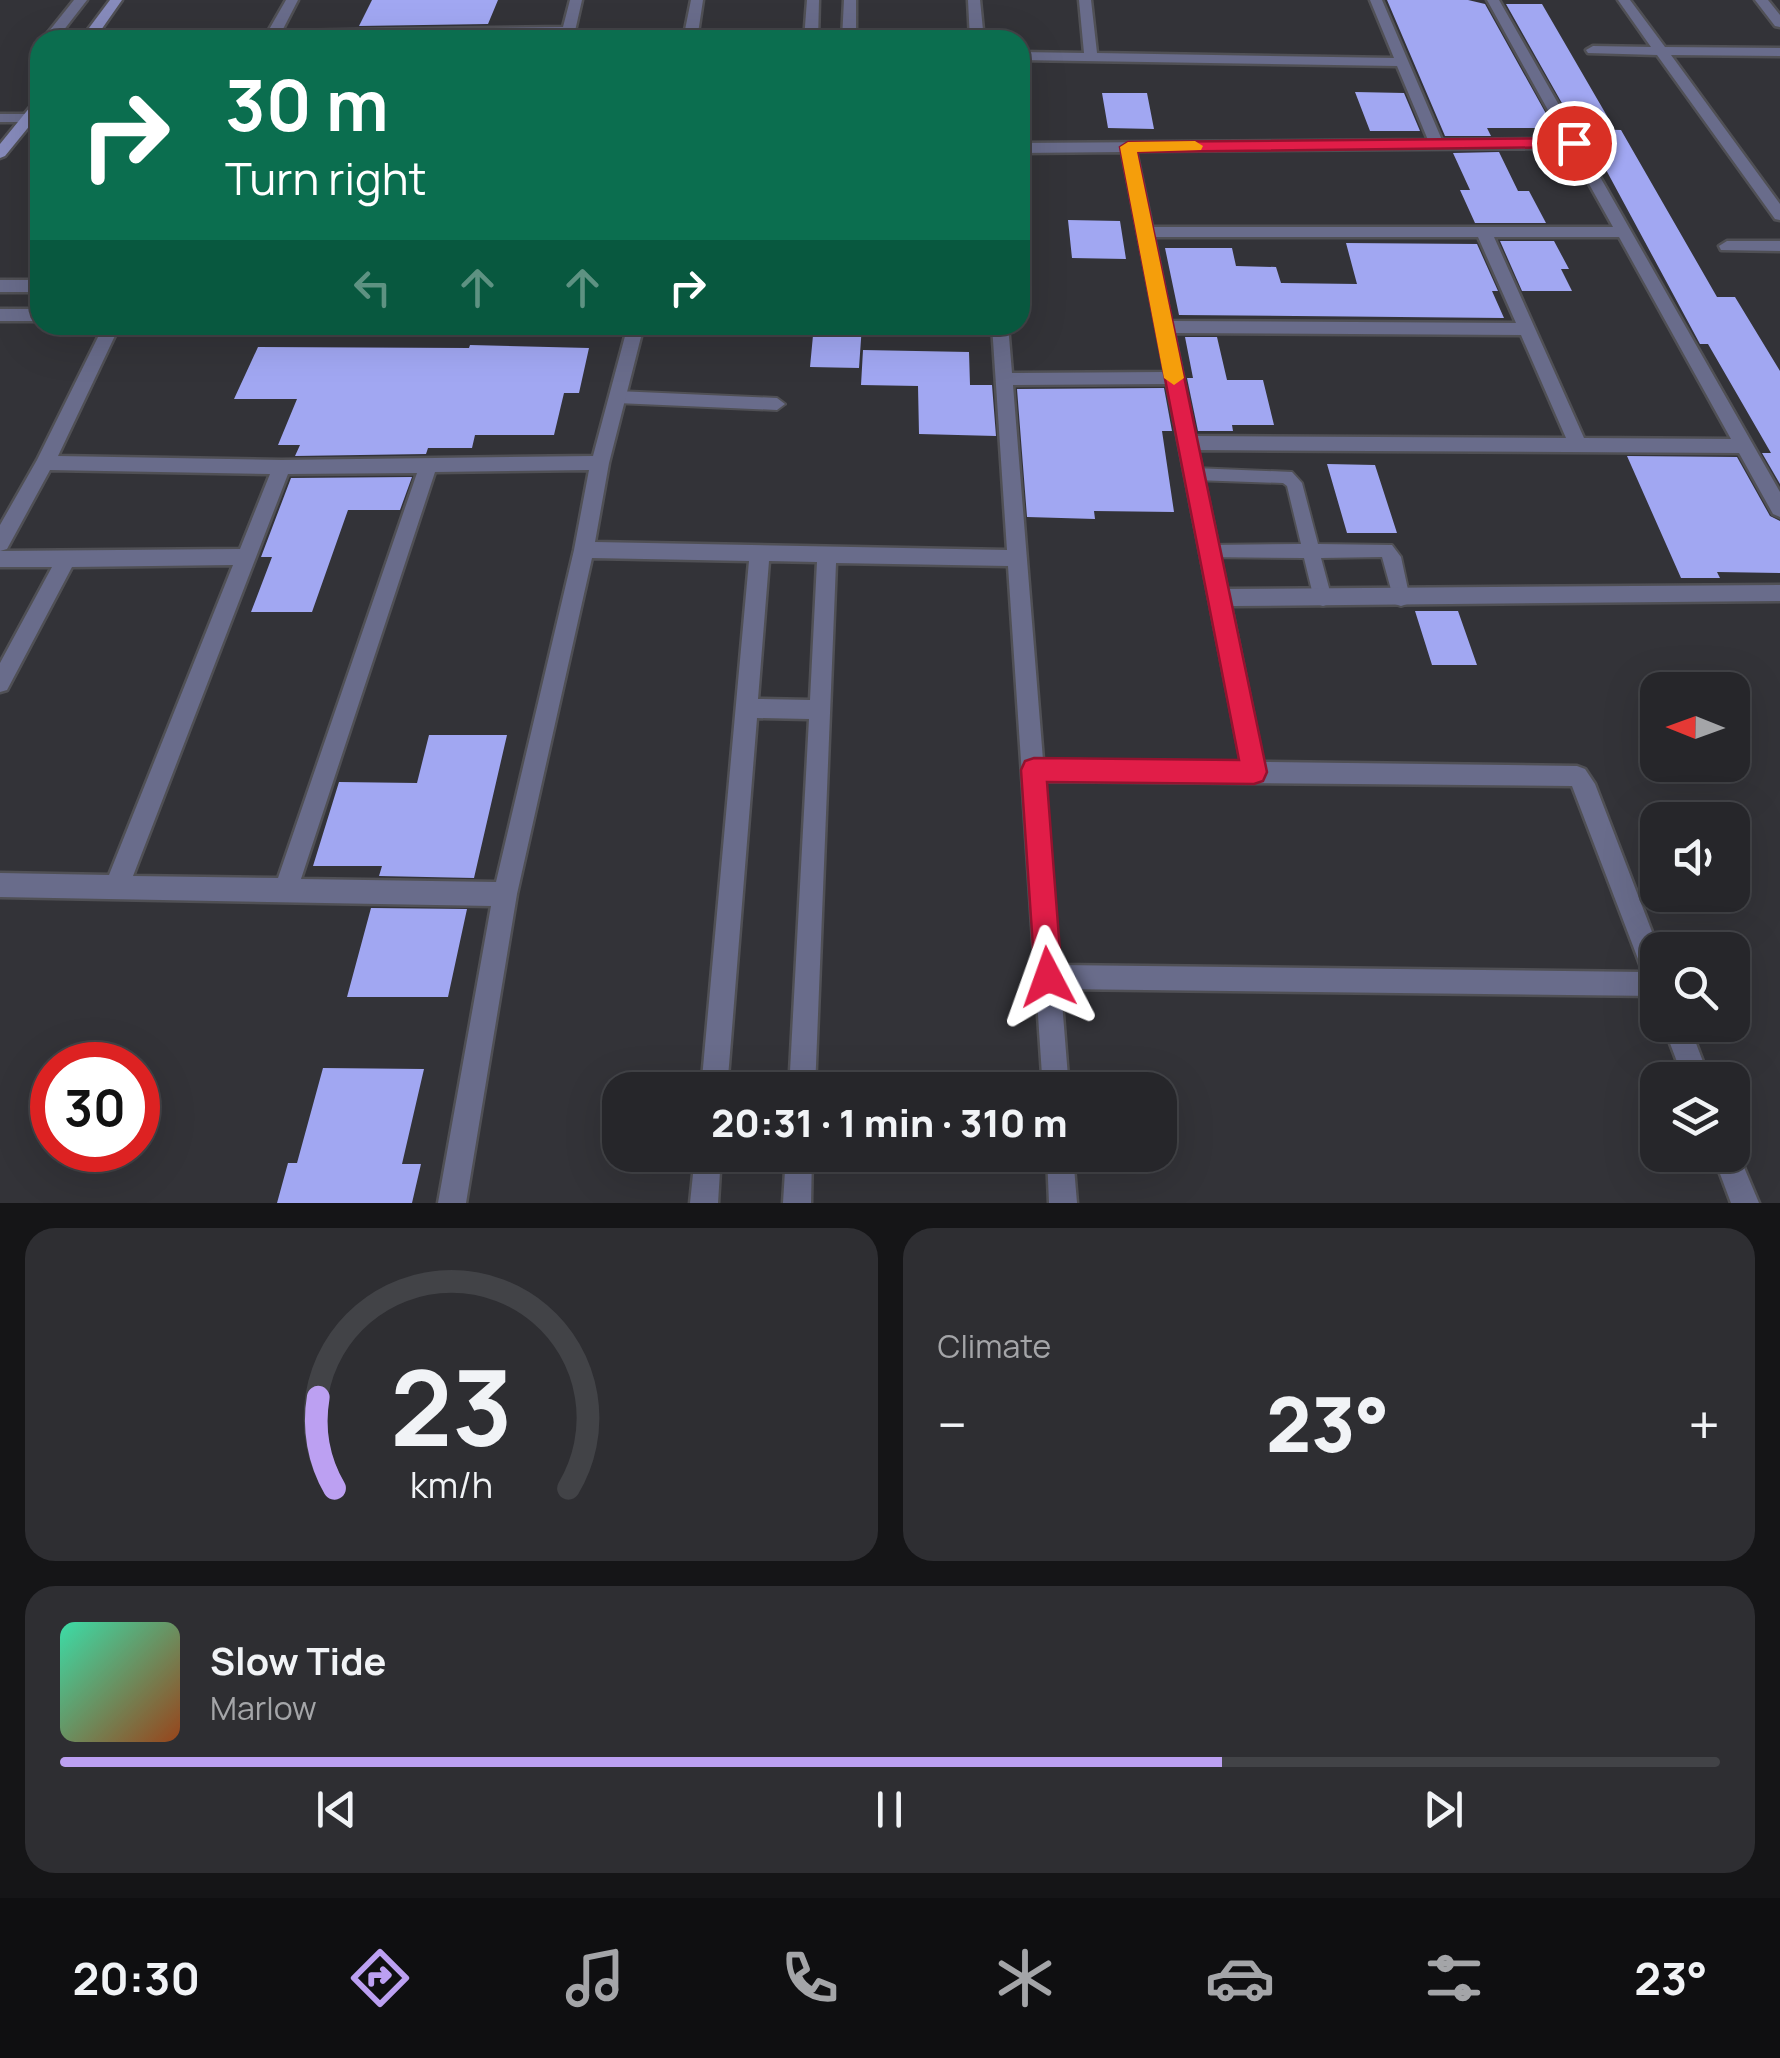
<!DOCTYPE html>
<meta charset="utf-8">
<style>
body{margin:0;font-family:Manrope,sans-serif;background:#2e2e32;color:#f1f3f6;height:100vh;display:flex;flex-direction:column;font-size:38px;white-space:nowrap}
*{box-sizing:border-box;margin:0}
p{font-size:32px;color:#a4a5a8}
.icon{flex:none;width:55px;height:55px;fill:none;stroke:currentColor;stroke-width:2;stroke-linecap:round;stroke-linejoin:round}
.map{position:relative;height:1203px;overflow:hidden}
.sheet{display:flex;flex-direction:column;gap:25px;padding:25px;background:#151517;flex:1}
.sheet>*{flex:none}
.top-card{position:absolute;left:30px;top:30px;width:1000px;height:305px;border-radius:30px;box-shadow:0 10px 40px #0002,0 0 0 2px #424347;background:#0b6e4f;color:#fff;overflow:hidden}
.needle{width:65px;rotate:271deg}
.fabs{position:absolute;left:1640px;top:672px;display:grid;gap:20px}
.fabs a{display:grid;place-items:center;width:110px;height:110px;border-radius:20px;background:#26262a;box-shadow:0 10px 40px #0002,0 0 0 2px #424347;font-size:50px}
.speed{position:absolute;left:30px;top:1042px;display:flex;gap:20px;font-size:50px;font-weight:700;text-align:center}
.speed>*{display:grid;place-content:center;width:130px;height:130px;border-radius:50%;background:#26262a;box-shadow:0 10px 40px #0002,0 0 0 2px #424347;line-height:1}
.speed .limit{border:15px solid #d22;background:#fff;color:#111}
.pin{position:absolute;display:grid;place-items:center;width:85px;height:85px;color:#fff;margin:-42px;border:5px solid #fff;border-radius:50%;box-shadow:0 2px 10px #0007}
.me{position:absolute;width:110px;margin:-55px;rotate:356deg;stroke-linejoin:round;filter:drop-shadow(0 0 8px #0008)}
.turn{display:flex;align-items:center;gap:35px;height:210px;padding:0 30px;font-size:45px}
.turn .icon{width:130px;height:130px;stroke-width:2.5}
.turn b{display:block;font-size:70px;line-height:85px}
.lanes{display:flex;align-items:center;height:95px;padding:0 30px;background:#0003;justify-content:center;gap:50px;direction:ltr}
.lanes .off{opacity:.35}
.big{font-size:75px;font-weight:800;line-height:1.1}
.sheet .tile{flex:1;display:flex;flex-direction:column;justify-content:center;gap:15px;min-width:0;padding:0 35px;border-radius:30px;background:#2e2e32}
.sheet .dial{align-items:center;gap:0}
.dial svg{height:260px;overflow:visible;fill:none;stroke:#424347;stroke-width:7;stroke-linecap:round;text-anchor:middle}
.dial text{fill:#f1f3f6;stroke:none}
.song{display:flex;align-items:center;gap:30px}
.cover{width:120px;height:120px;border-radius:15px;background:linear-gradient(135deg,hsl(160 70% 55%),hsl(20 70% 35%))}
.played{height:10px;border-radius:5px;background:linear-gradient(90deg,#bca0f2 70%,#424347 70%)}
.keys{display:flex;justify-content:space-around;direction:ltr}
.heat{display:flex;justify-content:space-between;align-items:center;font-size:55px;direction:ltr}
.sheet .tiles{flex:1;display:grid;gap:25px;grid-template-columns:1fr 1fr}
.tile:last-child{grid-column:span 2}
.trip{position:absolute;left:602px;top:1072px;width:575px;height:100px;border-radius:30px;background:#26262a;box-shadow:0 10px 40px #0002,0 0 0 2px #424347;font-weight:800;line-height:100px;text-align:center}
.menu{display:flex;height:160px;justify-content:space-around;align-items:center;background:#0f0f11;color:#a4a5a8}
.menu .icon{width:70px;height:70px}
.menu .active{color:#bca0f2}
.menu b{font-size:45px;color:#f1f3f6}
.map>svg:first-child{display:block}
</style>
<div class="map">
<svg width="1780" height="1203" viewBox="0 0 1780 1203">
<rect width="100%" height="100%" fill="#333338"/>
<path fill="#a1a7f2" d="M 372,0 L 498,0 L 488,24 L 359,26 Z
M 1387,0 L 1468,0 L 1485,4 L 1554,128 L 1487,128 L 1491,136 L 1445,136 Z
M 1506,4 L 1542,4 L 1614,128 L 1576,128 Z
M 1355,92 L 1404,93 L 1420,131 L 1370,131 Z
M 1102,93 L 1147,93 L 1154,129 L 1108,128 Z
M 1584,129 L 1621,130 L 1717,297 L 1735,297 L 1780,371 L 1780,484 L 1762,453 L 1771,453 L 1708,344 L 1700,344 Z
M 1499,152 L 1518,191 L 1529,191 L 1546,223 L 1475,223 L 1460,190 L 1470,190 L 1453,153 Z
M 1068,220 L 1120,221 L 1126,259 L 1072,258 Z
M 1500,241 L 1554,241 L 1569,269 L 1561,269 L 1572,291 L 1522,291 Z
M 1346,243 L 1477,244 L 1498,291 L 1492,291 L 1504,318 L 1179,315 L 1165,248 L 1232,248 L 1236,266 L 1276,267 L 1281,283 L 1357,284 Z
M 814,325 L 862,325 L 859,368 L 810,367 Z
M 1185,337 L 1217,337 L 1227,380 L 1263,380 L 1274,425 L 1232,425 L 1233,431 L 1198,431 L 1187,378 L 1193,378 Z
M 470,345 L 589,348 L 579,393 L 564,393 L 554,435 L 475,435 L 472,448 L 428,448 L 426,454 L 295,456 L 300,445 L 278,445 L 297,399 L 234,399 L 258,347 L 469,348 Z
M 863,350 L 969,352 L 970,385 L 992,385 L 996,436 L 919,434 L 918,386 L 861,385 Z
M 1164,388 L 1172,431 L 1162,431 L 1174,512 L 1094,511 L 1095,519 L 1027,517 L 1017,389 Z
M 1627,456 L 1737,457 L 1770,516 L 1780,521 L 1780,573 L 1717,572 L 1720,578 L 1681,578 Z
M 1327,464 L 1375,465 L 1397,533 L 1347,533 Z
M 412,477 L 400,510 L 348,510 L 312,612 L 251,612 L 272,557 L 261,557 L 291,478 Z
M 1415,611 L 1458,611 L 1477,665 L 1432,665 Z
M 429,735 L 507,735 L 474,878 L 379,876 L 382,866 L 313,866 L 339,782 L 417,783 Z
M 371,908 L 467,909 L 448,997 L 347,997 Z
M 323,1068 L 424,1069 L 402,1164 L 421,1164 L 412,1203 L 277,1203 L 288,1163 L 297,1163 Z"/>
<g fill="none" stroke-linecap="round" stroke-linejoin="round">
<g stroke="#505055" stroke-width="4">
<path id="lane" d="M 617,391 L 777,398 L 785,404 L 777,410 L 617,403 L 609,397 Z
M 1194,468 L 1292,472 L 1302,483 L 1318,544 L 1392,545 L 1401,557 L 1410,599 L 1407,604 L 1401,606 L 1395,604 L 1382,557 L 1321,558 L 1332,599 L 1329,604 L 1323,606 L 1317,604 L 1314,599 L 1304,558 L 1203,557 L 1201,552 L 1203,547 L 1209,545 L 1301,544 L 1287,486 L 1283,483 L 1194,480 L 1186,474 Z"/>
</g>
<g stroke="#505055" stroke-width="5">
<path id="street" d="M 74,0 L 87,0 L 56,40 L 42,40 Z
M 286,0 L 298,0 L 282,31 L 563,27 L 570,0 L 582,0 L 573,40 L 559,40 L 561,35 L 263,40 Z
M 691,0 L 703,0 L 697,40 L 683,40 Z
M 807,0 L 819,0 L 818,40 L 804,40 Z
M 844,0 L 856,0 L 856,40 L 842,40 Z
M 968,0 L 980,0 L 984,40 L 970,40 Z
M 1079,0 L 1091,0 L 1097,53 L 1394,58 L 1370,0 L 1382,0 L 1442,140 L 1564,139 L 1487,0 L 1499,0 L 1780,492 L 1780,517 L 1773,514 L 1739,453 L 1198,450 L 1227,589 L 1780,585 L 1780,601 L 1231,606 L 1263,762 L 1577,766 L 1585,769 L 1595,784 L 1659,950 L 1658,996 L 1061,989 L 1069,1090 L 1043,1090 L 1008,566 L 836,563 L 815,1090 L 789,1090 L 809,719 L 757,718 L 727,1090 L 701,1090 L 749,561 L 592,558 L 517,894 L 466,1203 L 438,1203 L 491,906 L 0,897 L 0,873 L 109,875 L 233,565 L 72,567 L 7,690 L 0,692 L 0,663 L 52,567 L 0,567 L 0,525 L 37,460 L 104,325 L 120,325 L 58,456 L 282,460 L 593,456 L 628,325 L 644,325 L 609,463 L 595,542 L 1007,550 L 992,325 L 1008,325 L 1012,373 L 1165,372 L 1122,152 L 1020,153 L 1020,143 L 1428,140 L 1397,66 L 1020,60 L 1020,52 L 1084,53 ZM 1569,148 L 1613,227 L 1152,227 L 1136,151 ZM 1154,237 L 1478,237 L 1516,323 L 1171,321 ZM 1494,237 L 1619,237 L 1731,439 L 1584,438 ZM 1174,333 L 1521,335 L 1566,438 L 1195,436 ZM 1167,384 L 1241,762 L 1043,760 L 1013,385 ZM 50,470 L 270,474 L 240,549 L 0,551 L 7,549 ZM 589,470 L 574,550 L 496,882 L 301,879 L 435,472 ZM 417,473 L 278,878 L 133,876 L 288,474 ZM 769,561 L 817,562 L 810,700 L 758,699 ZM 1044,781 L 1572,786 L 1643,972 L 1059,965 Z
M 1618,0 L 1630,0 L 1665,47 L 1780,48 L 1780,56 L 1671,55 L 1780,204 L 1780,220 L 1775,219 L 1657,55 L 1588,53 L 1586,50 L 1593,46 L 1651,47 Z
M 1755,0 L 1768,0 L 1780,15 L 1780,27 L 1775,26 Z
M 0,114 L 30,114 L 37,118 L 30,122 L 0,122 Z
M 1727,241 L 1780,241 L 1780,251 L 1721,250 L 1719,246 Z
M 0,280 L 40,280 L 40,292 L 0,292 Z
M 0,309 L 40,309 L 40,321 L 0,321 Z
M 1663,1025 L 1689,1025 L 1710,1080 L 1684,1080 Z
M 1732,1144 L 1735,1146 L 1759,1203 L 1731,1203 L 1713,1155 L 1732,1155 Z
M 695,1155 L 721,1155 L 718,1203 L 690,1203 Z
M 786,1155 L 812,1155 L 811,1203 L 783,1203 Z
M 1047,1155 L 1073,1155 L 1077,1203 L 1049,1203 Z"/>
</g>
<g stroke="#505055" stroke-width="5">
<path id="secondary" d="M 110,0 L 122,0 L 94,40 L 80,40 Z
M 40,100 L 40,113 L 5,156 L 0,158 L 0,144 L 35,101 Z"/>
</g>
<use href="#lane" fill="#696c8b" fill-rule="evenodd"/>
<use href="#street" fill="#696c8b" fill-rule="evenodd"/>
<use href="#secondary" fill="#878bbc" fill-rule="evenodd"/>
</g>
<path fill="#e11d48" stroke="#92132f" stroke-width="2.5" d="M 1574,138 L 1580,139 L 1580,147 L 1137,152 L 1267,772 L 1263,781 L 1254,784 L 1047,782 L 1062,977 L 1058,987 L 1048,991 L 1039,987 L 1035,977 L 1021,770 L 1025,761 L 1034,758 L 1239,760 L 1120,147 L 1128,142 Z"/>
<path fill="#f59e0b" d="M 1195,141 L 1203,146 L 1201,150 L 1137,152 L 1184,378 L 1174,385 L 1164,378 L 1120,147 L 1128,142 Z"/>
</svg>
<div class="fabs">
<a><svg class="needle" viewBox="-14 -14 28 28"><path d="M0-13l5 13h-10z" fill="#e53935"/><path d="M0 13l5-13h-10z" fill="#a4a5a8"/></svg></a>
<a><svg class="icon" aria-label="sound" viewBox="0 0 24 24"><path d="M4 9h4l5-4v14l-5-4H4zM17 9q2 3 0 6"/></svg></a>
<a><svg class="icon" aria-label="search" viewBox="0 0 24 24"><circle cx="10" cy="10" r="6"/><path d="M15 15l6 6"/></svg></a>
<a><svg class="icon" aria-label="layers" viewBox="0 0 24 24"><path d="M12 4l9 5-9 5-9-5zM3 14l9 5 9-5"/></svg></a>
</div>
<div class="speed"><div class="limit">30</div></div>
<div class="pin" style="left:1574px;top:143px;background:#d93025"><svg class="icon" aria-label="arrive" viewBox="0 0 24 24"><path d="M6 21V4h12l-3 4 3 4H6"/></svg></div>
<svg class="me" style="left:1048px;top:977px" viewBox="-20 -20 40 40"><path d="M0-17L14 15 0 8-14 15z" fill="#e11d48" stroke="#fff" stroke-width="4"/></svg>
<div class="trip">20:31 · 1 min · 310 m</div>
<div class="top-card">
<div class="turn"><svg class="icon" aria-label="right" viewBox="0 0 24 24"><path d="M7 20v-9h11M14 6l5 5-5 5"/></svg><div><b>30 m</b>Turn right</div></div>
<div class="lanes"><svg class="icon off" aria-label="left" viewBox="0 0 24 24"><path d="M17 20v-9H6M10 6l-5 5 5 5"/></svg><svg class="icon off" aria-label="ahead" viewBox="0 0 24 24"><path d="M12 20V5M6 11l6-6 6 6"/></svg><svg class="icon off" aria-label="ahead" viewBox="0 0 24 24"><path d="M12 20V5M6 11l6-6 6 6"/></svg><svg class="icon" aria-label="right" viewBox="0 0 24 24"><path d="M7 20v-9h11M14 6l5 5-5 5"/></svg></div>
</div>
</div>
<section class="sheet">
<div class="tiles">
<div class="tile dial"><svg viewBox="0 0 100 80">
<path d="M14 69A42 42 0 1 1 86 69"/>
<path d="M14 69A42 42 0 0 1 9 41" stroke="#bca0f2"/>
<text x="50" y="56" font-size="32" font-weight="700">23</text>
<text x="50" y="72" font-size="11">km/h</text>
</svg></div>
<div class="tile"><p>Climate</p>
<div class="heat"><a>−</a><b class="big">23°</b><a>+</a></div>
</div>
<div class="tile">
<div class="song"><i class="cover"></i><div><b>Slow Tide</b><p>Marlow</p></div></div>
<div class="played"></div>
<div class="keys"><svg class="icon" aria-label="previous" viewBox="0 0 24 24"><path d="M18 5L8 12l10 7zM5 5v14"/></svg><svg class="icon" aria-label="pause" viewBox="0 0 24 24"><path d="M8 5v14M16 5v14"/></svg><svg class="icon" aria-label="next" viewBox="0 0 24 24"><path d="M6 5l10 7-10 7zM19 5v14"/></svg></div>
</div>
</div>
</section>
<nav class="menu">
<b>20:30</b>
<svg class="icon active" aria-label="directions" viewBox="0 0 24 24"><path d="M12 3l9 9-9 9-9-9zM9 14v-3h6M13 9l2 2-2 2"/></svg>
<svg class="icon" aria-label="music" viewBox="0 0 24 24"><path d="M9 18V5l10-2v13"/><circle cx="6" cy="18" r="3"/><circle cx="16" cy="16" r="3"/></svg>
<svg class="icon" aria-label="phone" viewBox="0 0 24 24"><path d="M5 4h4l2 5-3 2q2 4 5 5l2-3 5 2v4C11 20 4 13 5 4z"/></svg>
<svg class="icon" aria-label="climate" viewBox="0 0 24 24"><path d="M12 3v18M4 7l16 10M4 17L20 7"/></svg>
<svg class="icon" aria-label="car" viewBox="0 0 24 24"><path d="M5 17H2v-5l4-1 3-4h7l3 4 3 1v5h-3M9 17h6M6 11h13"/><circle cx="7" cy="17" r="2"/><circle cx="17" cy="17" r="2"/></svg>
<svg class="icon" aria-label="filters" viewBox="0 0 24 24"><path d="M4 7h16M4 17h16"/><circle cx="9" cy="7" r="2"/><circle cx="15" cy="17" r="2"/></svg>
<b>23°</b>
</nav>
